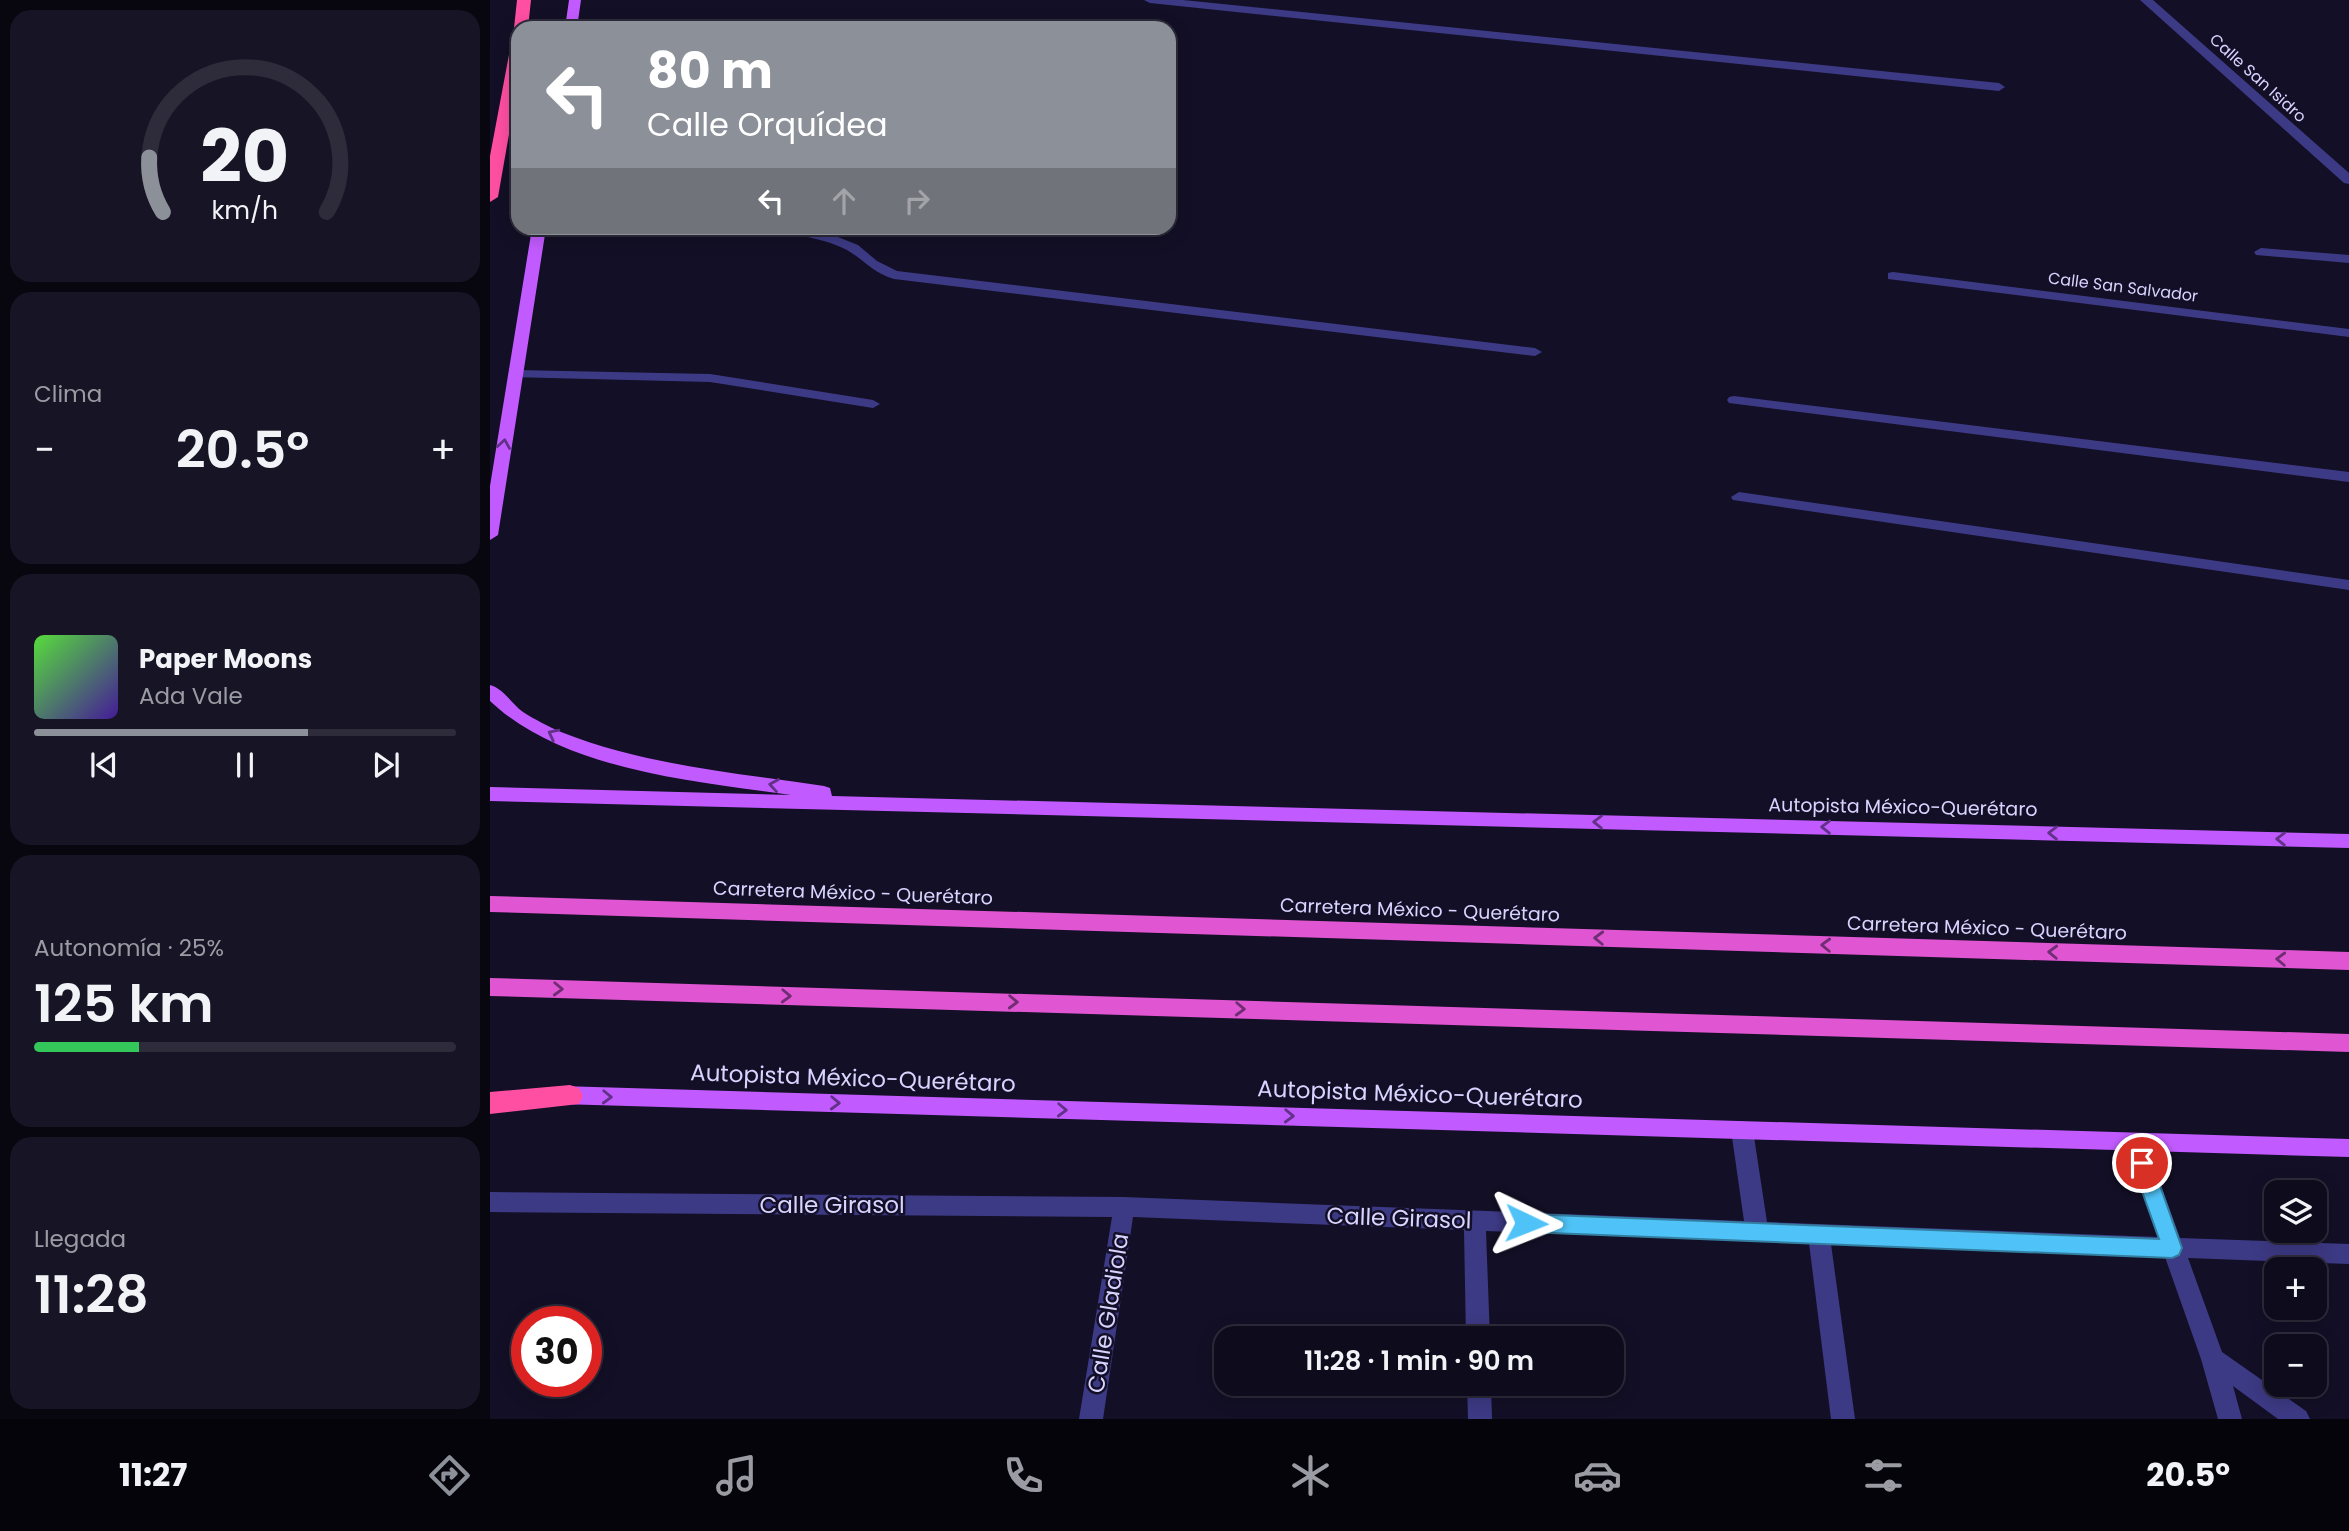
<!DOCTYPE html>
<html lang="es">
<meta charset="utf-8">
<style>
body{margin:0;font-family:Poppins,sans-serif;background:#171425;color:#f1f3f6;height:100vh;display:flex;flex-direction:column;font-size:26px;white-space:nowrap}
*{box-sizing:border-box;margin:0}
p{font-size:23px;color:#9b9ba3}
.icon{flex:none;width:38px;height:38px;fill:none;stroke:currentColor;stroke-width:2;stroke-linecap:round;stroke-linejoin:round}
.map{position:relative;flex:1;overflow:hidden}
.side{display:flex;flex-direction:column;gap:10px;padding:10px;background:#08060f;width:490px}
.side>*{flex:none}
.hud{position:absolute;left:21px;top:21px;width:665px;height:214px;border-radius:21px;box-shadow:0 4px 18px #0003,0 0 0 2px #2e2b3b;background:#8c9099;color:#fff;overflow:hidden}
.controls{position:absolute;left:1774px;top:1180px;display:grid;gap:14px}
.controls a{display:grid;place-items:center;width:63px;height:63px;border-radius:14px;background:#0e0b1c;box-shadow:0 4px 18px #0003,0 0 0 2px #2e2b3b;font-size:35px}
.speed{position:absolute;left:21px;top:1306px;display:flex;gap:14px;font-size:35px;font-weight:700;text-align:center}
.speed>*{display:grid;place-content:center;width:91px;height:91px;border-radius:50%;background:#0e0b1c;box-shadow:0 4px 18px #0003,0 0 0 2px #2e2b3b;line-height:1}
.speed .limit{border:10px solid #d22;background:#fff;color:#111}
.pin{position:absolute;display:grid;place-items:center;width:60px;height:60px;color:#fff;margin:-30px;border:4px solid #fff;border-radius:50%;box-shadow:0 2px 7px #0007}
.me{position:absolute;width:77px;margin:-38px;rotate:92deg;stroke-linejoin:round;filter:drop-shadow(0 0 5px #0008)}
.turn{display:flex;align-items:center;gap:24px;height:147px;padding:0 21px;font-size:32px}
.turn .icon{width:91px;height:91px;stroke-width:2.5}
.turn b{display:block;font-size:49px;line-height:60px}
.lanes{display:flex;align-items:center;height:66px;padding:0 21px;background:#0003;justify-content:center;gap:35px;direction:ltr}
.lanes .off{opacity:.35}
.big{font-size:52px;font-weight:600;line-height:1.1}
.side .tile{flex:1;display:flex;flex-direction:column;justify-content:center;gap:10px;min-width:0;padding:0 24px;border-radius:21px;background:#171425}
.side .dial{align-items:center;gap:0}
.dial svg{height:182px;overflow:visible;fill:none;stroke:#2e2b3b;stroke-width:7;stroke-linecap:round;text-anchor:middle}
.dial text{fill:#f1f3f6;stroke:none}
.song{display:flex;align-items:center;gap:21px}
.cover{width:84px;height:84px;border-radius:10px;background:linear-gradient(135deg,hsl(110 70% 55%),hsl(260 70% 35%))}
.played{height:7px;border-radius:4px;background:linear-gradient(90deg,#8c9099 65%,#2e2b3b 65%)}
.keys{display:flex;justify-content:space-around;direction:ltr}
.heat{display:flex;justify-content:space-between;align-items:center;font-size:38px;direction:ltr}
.charge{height:10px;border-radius:5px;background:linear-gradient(90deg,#34c759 25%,#2e2b3b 0)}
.trip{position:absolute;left:724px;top:1326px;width:410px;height:70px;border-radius:21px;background:#0e0b1c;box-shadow:0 4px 18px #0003,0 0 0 2px #2e2b3b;font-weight:600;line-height:70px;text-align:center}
.menu{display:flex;height:112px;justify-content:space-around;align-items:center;background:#06040b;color:#9b9ba3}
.menu .icon{width:49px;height:49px}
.menu .selected{color:#8c9099}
.menu b{font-size:32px;color:#f1f3f6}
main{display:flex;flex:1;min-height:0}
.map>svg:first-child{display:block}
</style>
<main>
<section class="side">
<div class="tile dial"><svg viewBox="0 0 100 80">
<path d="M14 69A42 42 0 1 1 86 69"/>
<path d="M14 69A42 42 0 0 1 8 45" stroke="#8c9099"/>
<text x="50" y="56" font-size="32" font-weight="700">20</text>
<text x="50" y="72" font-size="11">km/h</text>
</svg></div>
<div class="tile"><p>Clima</p>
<div class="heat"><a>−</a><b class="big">20.5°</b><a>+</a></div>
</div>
<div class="tile">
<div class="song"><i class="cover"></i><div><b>Paper Moons</b><p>Ada Vale</p></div></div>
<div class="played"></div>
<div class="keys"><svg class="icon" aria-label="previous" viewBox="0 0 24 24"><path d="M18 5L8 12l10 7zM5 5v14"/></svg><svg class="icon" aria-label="pause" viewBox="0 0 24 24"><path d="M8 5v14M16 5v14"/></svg><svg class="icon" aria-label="next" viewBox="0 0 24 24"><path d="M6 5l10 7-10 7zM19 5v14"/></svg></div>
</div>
<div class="tile"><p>Autonomía · 25%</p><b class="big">125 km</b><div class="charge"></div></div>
<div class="tile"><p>Llegada</p><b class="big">11:28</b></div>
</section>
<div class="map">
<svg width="1859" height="1419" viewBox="0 0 1859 1419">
<rect width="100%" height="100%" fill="#130f26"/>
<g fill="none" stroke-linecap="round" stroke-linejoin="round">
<path fill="#3d3a85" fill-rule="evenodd" d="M 654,0 L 693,0 L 1509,83 L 1515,87 L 1509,91 L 660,3 Z
M 286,228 L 310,228 L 338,233 L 368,245 L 387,261 L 407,271 L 1045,348 L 1052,352 L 1045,356 L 404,279 C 385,274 374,260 357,250 C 336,239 311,236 288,231 Z
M 25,370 L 220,374 L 383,400 L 390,404 L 383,408 L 220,382 L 20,377 L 18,374 Z"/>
<path fill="#3d3a85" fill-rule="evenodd" d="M 1650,0 L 1663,0 L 1859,173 L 1859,184 L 1854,183 Z
M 1771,248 L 1859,255 L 1859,263 L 1766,255 L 1764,252 Z
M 1403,272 L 1859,329 L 1859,337 L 1398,279 L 1398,273 Z
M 1244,396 L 1859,472 L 1859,482 L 1239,403 L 1237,400 L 1239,397 Z
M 1249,492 L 1859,580 L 1859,590 L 1243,500 L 1241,497 Z
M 1252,1121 L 1260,1124 L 1263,1130 L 1277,1222 L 1668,1237 L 1634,1142 L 1637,1136 L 1645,1133 L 1653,1136 L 1690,1238 L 1859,1244 L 1859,1264 L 1698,1258 L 1732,1352 L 1816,1411 L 1820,1419 L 1788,1419 L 1743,1386 L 1752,1419 L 1728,1419 L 1711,1359 L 1675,1257 L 1341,1244 L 1365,1419 L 1341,1419 L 1319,1243 L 996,1231 L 1000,1339 L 976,1339 L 974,1230 L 643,1217 L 613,1419 L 589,1419 L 622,1217 L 0,1212 L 0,1192 L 634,1197 L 1254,1221 L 1241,1130 L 1244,1124 Z
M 977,1384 L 1001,1384 L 1002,1419 L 978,1419 Z"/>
<path fill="#c25bff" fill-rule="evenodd" d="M 79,0 L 91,0 L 87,28 L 75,28 Z
M 42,228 L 56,228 L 8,535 L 0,540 L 0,486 Z
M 0,685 C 14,689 22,704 33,712 C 44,719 59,727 71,732 C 154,765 246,773 334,786 L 340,788 L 342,796 L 1859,834 L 1859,848 L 0,801 L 0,787 L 301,795 C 205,781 74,771 0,701 Z
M 70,1086 L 1859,1139 L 1859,1157 L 70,1104 L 63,1101 L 60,1095 L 63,1089 Z"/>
<path fill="#e055d1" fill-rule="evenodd" d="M 0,896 L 1859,952 L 1859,970 L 0,912 Z
M 0,978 L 1859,1034 L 1859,1052 L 0,996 Z"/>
<path fill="#ff4fa3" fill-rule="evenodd" d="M 27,0 L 41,0 L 38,28 L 28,28 L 28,31 L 24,28 Z
M 28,40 L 28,83 L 8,197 L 0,202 L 0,156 L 21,44 Z
M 80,1085 L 89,1088 L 93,1096 L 89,1104 L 0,1114 L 0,1092 Z"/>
</g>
<defs><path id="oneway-chevron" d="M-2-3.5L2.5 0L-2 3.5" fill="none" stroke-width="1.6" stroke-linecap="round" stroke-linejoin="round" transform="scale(1.75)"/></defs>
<g stroke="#623188">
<use href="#oneway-chevron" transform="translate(14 444) rotate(-81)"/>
<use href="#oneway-chevron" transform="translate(63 734) rotate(-153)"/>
<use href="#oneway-chevron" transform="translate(284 785) rotate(-171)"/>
<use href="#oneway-chevron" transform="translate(1108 822) rotate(-179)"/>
<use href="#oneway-chevron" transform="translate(1336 827) rotate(-179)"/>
<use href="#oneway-chevron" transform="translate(1563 833) rotate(-179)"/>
<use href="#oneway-chevron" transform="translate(1791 839) rotate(-179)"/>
<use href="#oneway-chevron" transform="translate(117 1097) rotate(2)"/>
<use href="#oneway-chevron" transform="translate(345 1103) rotate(2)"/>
<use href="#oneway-chevron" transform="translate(572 1110) rotate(2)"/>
<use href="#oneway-chevron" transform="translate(799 1116) rotate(2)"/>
</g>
<g stroke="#6f2e73">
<use href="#oneway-chevron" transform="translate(1109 938) rotate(-178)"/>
<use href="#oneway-chevron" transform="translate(1336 945) rotate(-178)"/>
<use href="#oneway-chevron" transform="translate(1563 952) rotate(-178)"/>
<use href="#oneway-chevron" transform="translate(1791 959) rotate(-178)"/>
<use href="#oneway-chevron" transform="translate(68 989) rotate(2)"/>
<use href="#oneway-chevron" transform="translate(296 996) rotate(2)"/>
<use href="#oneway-chevron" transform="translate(523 1002) rotate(2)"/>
<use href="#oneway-chevron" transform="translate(750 1009) rotate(2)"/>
</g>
<path fill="#4fc3f7" stroke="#337fa1" stroke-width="2" d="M 1652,1154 L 1659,1157 L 1662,1163 L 1692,1248 L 1689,1255 L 1682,1258 L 1036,1232 L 1029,1229 L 1026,1223 L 1029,1217 L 1036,1214 L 1669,1239 L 1642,1163 L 1645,1157 Z"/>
<g text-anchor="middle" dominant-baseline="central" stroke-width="5" stroke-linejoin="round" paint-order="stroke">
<g font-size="16" fill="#d9d4ff" stroke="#130f26">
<text transform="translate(1768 78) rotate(42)">Calle San Isidro</text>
<text transform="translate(1633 287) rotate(7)">Calle San Salvador</text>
</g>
<g font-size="19" fill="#d9d4ff" stroke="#130f26">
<text transform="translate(1413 807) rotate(1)">Autopista México-Querétaro</text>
<text transform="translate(363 893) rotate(2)">Carretera México - Querétaro</text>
<text transform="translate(930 910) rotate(2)">Carretera México - Querétaro</text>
<text transform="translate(1497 928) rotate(2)">Carretera México - Querétaro</text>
</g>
<g font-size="23" fill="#d9d4ff" stroke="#130f26">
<text transform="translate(363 1078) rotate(2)">Autopista México-Querétaro</text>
<text transform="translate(930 1094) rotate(2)">Autopista México-Querétaro</text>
<text x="342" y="1205">Calle Girasol</text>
<text transform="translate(909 1218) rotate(2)">Calle Girasol</text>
<text transform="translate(618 1313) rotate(-81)">Calle Gladiola</text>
</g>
</g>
</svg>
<div class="controls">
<a><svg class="icon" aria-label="layers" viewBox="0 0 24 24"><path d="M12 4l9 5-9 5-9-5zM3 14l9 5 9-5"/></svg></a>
<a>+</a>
<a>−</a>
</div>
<div class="speed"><div class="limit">30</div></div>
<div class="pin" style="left:1652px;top:1163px;background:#d93025"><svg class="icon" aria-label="arrive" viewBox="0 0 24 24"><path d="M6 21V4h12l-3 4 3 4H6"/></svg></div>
<svg class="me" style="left:1036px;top:1223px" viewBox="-20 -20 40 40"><path d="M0-17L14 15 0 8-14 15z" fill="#4fc3f7" stroke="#fff" stroke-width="4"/></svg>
<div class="trip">11:28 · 1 min · 90 m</div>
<div class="hud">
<div class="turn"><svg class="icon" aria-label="left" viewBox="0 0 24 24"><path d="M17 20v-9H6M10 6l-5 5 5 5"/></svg><div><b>80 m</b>Calle Orquídea</div></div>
<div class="lanes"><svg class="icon" aria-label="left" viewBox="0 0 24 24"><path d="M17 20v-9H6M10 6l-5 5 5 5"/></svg><svg class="icon off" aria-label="ahead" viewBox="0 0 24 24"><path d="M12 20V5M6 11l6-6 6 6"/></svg><svg class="icon off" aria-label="right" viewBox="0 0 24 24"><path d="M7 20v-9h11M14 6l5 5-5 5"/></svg></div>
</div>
</div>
</main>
<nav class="menu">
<b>11:27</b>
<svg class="icon selected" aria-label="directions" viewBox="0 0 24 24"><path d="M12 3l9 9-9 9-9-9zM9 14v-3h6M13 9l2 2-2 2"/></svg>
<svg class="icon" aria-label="music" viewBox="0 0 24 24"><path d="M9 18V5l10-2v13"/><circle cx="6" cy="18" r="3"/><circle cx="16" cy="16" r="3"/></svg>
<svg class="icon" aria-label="phone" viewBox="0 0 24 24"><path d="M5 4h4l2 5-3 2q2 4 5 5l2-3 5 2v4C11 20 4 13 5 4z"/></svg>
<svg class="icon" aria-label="climate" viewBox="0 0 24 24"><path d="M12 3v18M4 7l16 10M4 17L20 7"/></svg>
<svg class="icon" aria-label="car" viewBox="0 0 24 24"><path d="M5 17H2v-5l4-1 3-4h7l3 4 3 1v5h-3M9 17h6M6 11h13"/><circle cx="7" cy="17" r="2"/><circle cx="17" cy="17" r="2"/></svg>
<svg class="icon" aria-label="filters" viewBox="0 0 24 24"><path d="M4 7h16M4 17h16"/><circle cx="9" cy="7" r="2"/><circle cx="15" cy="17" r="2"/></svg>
<b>20.5°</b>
</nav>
